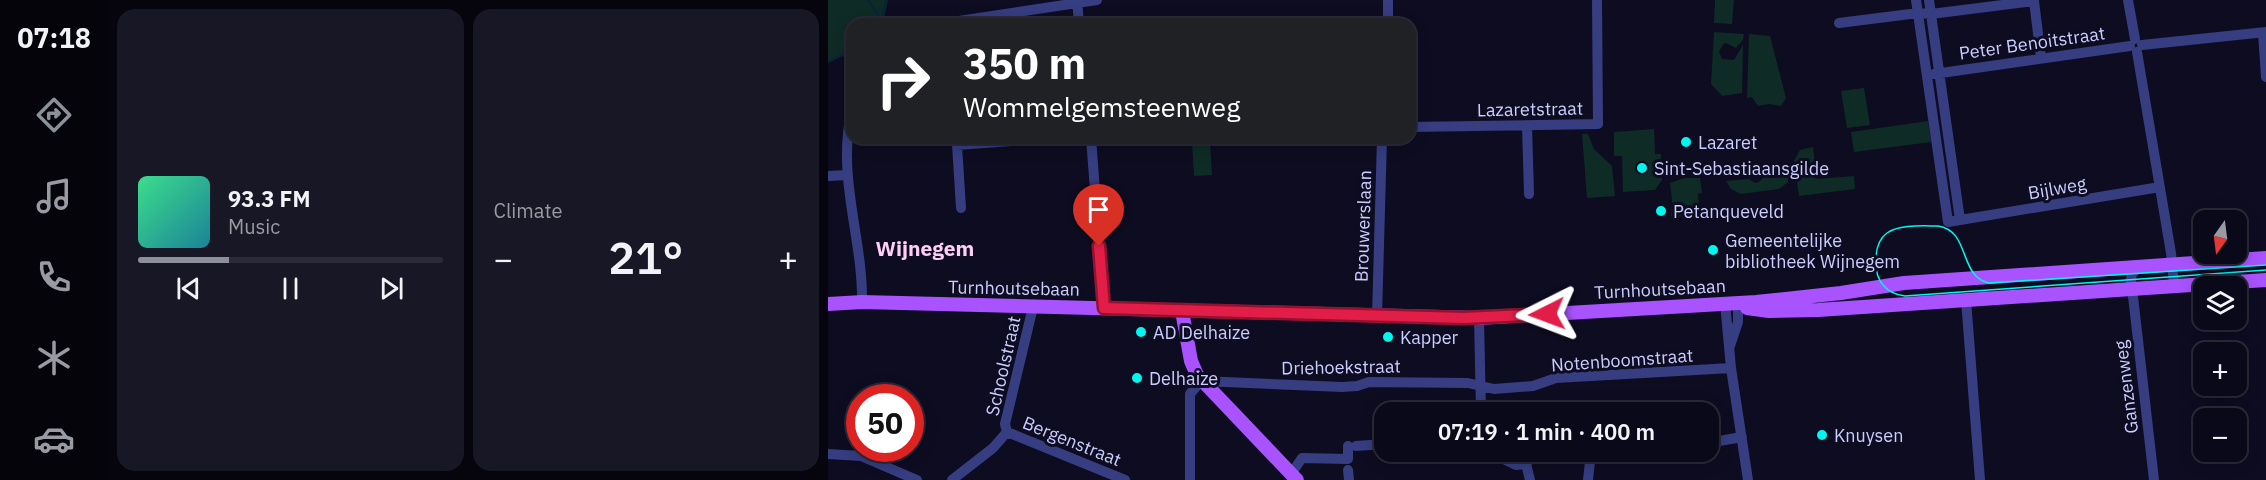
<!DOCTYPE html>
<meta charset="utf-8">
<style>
body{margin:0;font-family:"IBM Plex Sans",sans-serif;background:#181726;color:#f1f3f6;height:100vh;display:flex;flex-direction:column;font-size:22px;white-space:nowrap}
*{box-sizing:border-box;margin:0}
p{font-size:20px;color:#999aa2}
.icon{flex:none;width:33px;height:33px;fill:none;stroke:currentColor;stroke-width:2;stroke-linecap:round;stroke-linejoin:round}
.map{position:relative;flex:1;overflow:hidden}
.panel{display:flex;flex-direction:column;gap:9px;padding:9px;background:#06050e;width:720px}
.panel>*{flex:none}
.top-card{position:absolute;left:18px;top:18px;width:570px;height:126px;border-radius:18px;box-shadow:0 3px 15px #0003,0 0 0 2px #2a2a38;background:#202124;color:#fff;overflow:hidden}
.needle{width:39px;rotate:194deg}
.buttons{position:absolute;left:1365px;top:210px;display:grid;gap:12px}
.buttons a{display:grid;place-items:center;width:54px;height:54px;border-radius:12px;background:#0a0919;box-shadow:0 3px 15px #0003,0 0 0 2px #2a2a38;font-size:30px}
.speed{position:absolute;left:18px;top:384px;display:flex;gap:12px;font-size:30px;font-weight:700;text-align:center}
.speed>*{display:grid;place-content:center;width:78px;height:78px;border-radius:50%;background:#0a0919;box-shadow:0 3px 15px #0003,0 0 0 2px #2a2a38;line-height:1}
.speed .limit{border:9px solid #d22;background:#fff;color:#111}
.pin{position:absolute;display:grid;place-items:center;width:51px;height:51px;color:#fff;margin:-62px -26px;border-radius:50% 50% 50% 0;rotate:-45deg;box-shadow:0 0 6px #0007}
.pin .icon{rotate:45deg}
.me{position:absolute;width:66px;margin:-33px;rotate:267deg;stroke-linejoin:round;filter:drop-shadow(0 0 4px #0008)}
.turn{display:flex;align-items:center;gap:21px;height:126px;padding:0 18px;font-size:27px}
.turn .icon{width:78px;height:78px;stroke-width:2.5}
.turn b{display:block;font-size:42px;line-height:51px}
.big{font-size:45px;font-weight:600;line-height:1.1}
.panel .widget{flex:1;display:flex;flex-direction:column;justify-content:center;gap:9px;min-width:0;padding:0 21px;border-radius:18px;background:#181726}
.song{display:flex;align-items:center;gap:18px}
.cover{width:72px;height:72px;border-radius:9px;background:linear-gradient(135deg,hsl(150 70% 55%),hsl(190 70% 35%))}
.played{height:6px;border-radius:3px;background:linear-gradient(90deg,#8c9099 30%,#2a2a38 30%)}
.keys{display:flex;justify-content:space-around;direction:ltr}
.heat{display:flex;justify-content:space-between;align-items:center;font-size:33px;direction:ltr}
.panel .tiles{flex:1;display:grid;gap:9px;grid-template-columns:repeat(2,1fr)}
.trip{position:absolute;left:546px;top:402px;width:345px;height:60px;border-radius:18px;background:#0a0919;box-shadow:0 3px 15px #0003,0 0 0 2px #2a2a38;font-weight:600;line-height:60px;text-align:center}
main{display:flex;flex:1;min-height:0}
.tab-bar{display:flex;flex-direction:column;width:108px;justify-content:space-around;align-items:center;background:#04040a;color:#999aa2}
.tab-bar .icon{width:42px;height:42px}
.tab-bar .on{color:#8c9099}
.tab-bar b{font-size:27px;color:#f1f3f6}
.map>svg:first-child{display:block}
</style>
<main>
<nav class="tab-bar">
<b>07:18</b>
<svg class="icon on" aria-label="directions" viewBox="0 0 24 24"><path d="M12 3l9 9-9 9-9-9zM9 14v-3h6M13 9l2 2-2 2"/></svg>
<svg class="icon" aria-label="music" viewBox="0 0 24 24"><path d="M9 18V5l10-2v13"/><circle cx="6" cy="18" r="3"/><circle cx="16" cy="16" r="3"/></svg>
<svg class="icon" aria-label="phone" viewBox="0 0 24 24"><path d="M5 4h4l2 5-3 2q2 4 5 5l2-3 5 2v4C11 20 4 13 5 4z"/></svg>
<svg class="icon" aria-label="climate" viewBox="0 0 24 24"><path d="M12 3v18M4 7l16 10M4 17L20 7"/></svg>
<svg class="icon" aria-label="car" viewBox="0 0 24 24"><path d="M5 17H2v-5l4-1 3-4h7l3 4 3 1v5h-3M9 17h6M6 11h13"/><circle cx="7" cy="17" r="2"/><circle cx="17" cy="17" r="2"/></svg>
</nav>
<section class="panel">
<div class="tiles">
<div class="widget">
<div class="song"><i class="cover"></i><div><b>93.3 FM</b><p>Music</p></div></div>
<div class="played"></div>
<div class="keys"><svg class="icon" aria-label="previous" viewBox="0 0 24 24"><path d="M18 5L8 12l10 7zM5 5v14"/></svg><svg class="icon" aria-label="pause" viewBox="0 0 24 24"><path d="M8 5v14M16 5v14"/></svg><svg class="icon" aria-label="next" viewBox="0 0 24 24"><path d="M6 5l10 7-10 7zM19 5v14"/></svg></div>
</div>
<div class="widget"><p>Climate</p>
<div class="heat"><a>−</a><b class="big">21°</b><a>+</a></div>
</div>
</div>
</section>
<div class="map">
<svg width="1438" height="480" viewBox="0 0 1438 480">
<rect width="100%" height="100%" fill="#0d0c21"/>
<path fill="#0f2b26" d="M 0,0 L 60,0 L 56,18 L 51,20 L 50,24 L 24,24 L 24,60 L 14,56 L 0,62 Z
M 887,0 L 906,0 L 904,24 L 886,23 Z
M 886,32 L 916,34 L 915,40 L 908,48 L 898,43 L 895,44 L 891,52 L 894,59 L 906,60 L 915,45 L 914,93 L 894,96 L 883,84 Z
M 921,34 L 942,36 L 958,98 L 953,106 L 941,104 L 930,106 L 924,97 L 919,98 Z
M 1036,88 L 1042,125 L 1019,128 L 1013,91 Z
M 1100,121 L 1103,142 L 1026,152 L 1023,132 Z
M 826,129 L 827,154 L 833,154 L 834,180 L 827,190 L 795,192 L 794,156 L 786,156 L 786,132 Z
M 754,134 L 760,134 L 766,149 L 784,166 L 787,196 L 759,198 Z
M 382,142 L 384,175 L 366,176 L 364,143 Z
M 985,147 L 989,179 L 1026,176 L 1027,189 L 971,196 L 966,161 L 972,150 Z
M 960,173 L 960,182 L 951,189 L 913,194 L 903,189 L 898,181 L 921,179 L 927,183 L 931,182 L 936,177 Z
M 856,178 L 872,178 L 874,193 L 870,194 L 872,217 L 843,216 L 844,200 L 842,183 Z"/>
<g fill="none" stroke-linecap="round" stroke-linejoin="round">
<path stroke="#08233e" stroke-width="2" d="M 40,0 L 54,20
M 53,24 L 58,0
M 0,62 L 24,50"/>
<path stroke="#363d81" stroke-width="10" d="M 249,0 L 251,24
M 560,0 L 560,24
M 1088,0 L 1120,222 L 1332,187
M 1101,0 L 1132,220
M 1300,0 L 1307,39
M 1011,23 L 1090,13 L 1103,14 L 1206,1 L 1213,58
M 111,24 L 269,0
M 1435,33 L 1438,77
M 1314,45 L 1438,32
M 1309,52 L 1343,253 L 1346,285
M 1106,74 L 1302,46
M 24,110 C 8,175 35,238 34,302
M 699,126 L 701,194
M 582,127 L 770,124 L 769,0
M 263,138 L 276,308
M 0,176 L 19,175
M 133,208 L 129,145 L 226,138
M 1312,266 L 1304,274 L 1303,279 L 1326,480
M 1138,300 L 1152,480
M 897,303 L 903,368 L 920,480
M 549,316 L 554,138
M 651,318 L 653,412
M 902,346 L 910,322 L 910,303
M 179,432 L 297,480
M 880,443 L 914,437
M 528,446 L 556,444
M 661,452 L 688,465 L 698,464
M 686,452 L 702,459 L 698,464 L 702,480
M 765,452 L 768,454 L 791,452
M 807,452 L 808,455 L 845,452
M 0,454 L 33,456 L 89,480
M 702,459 L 709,455 L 746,452
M 520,470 L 521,480
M 463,474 L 474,458 L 520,459 L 520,446
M 124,480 L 165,448 L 179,432 L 177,424 L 205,307
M 362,480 L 362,394 L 373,381 L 514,387 L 529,386 L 541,382 L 640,383 L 666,389 L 705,386 L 728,378 L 903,368
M 760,480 L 763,452"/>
<path stroke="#a853ff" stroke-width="14" d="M 0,304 L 34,302 L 651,318 L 928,302 L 1013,293 L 1076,283 L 1438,258
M 919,308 L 941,311 L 990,310 L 1438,280
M 354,311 L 363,361 L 369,375 L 469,480"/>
<path stroke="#00f7ef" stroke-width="1.5" d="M 1438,265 L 1161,283 C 1130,276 1143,231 1110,226 C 1096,226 1071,224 1059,233 C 1045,243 1044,274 1056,286 C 1061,292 1069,295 1077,296 L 1438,270"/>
</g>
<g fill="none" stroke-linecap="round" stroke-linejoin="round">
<g stroke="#92132f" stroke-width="15">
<path id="route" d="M 271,246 L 276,308 L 636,318 L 719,314"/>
</g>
<use href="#route" stroke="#e11d48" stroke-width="10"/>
</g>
<g fill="#00f7ef" stroke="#0d0c21" stroke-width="2">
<circle cx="858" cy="142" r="6"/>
<circle cx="814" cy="168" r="6"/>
<circle cx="833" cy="211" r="6"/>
<circle cx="885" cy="250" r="6"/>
<circle cx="313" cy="332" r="6"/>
<circle cx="560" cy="337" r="6"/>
<circle cx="309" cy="378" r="6"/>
<circle cx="994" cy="435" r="6"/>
</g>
<g text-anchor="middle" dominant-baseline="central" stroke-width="6" stroke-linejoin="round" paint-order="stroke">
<g font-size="18" fill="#cccdff" stroke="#0d0c21">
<text transform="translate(1204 43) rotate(-8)">Peter Benoitstraat</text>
<text transform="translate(702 109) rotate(-1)">Lazaretstraat</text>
<text transform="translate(1229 188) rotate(-10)">Bijlweg</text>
<text transform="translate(535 226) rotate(-88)">Brouwerslaan</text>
<text transform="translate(186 288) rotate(1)">Turnhoutsebaan</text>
<text transform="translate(832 289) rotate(-3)">Turnhoutsebaan</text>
<text transform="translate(794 360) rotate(-4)">Notenboomstraat</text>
<text transform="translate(175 366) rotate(-77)">Schoolstraat</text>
<text transform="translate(513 367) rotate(-1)">Driehoekstraat</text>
<text transform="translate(1298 387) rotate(-97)">Ganzenweg</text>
<text transform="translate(244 441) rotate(22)">Bergenstraat</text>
</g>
<g font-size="18" fill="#cccdff" stroke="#0d0c21" text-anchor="start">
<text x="870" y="142">Lazaret</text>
<text x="826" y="168">Sint-Sebastiaansgilde</text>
<text x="845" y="211">Petanqueveld</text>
<text x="897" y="240">Gemeentelijke<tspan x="897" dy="21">bibliotheek Wijnegem</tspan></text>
<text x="325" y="332">AD Delhaize</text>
<text x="572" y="337">Kapper</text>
<text x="321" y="378">Delhaize</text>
<text x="1006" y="435">Knuysen</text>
</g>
<g font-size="21" font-weight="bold" fill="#ffcef4" stroke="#0d0c21">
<text x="97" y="248">Wijnegem</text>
</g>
</g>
</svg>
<div class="buttons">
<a><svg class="needle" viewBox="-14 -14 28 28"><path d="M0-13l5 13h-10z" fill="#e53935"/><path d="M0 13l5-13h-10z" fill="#999aa2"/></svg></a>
<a><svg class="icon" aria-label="layers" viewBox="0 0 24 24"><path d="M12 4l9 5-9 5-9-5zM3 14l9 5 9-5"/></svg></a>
<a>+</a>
<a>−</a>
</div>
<div class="speed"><div class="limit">50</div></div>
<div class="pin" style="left:271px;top:246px;background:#d93025"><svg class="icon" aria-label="arrive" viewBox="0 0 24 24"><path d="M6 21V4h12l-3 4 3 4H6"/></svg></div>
<svg class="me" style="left:719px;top:314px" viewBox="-20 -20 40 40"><path d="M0-17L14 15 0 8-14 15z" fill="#e11d48" stroke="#fff" stroke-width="4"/></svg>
<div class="trip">07:19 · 1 min · 400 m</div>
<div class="top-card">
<div class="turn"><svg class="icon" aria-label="right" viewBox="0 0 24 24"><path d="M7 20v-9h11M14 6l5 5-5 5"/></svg><div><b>350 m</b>Wommelgemsteenweg</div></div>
</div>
</div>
</main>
